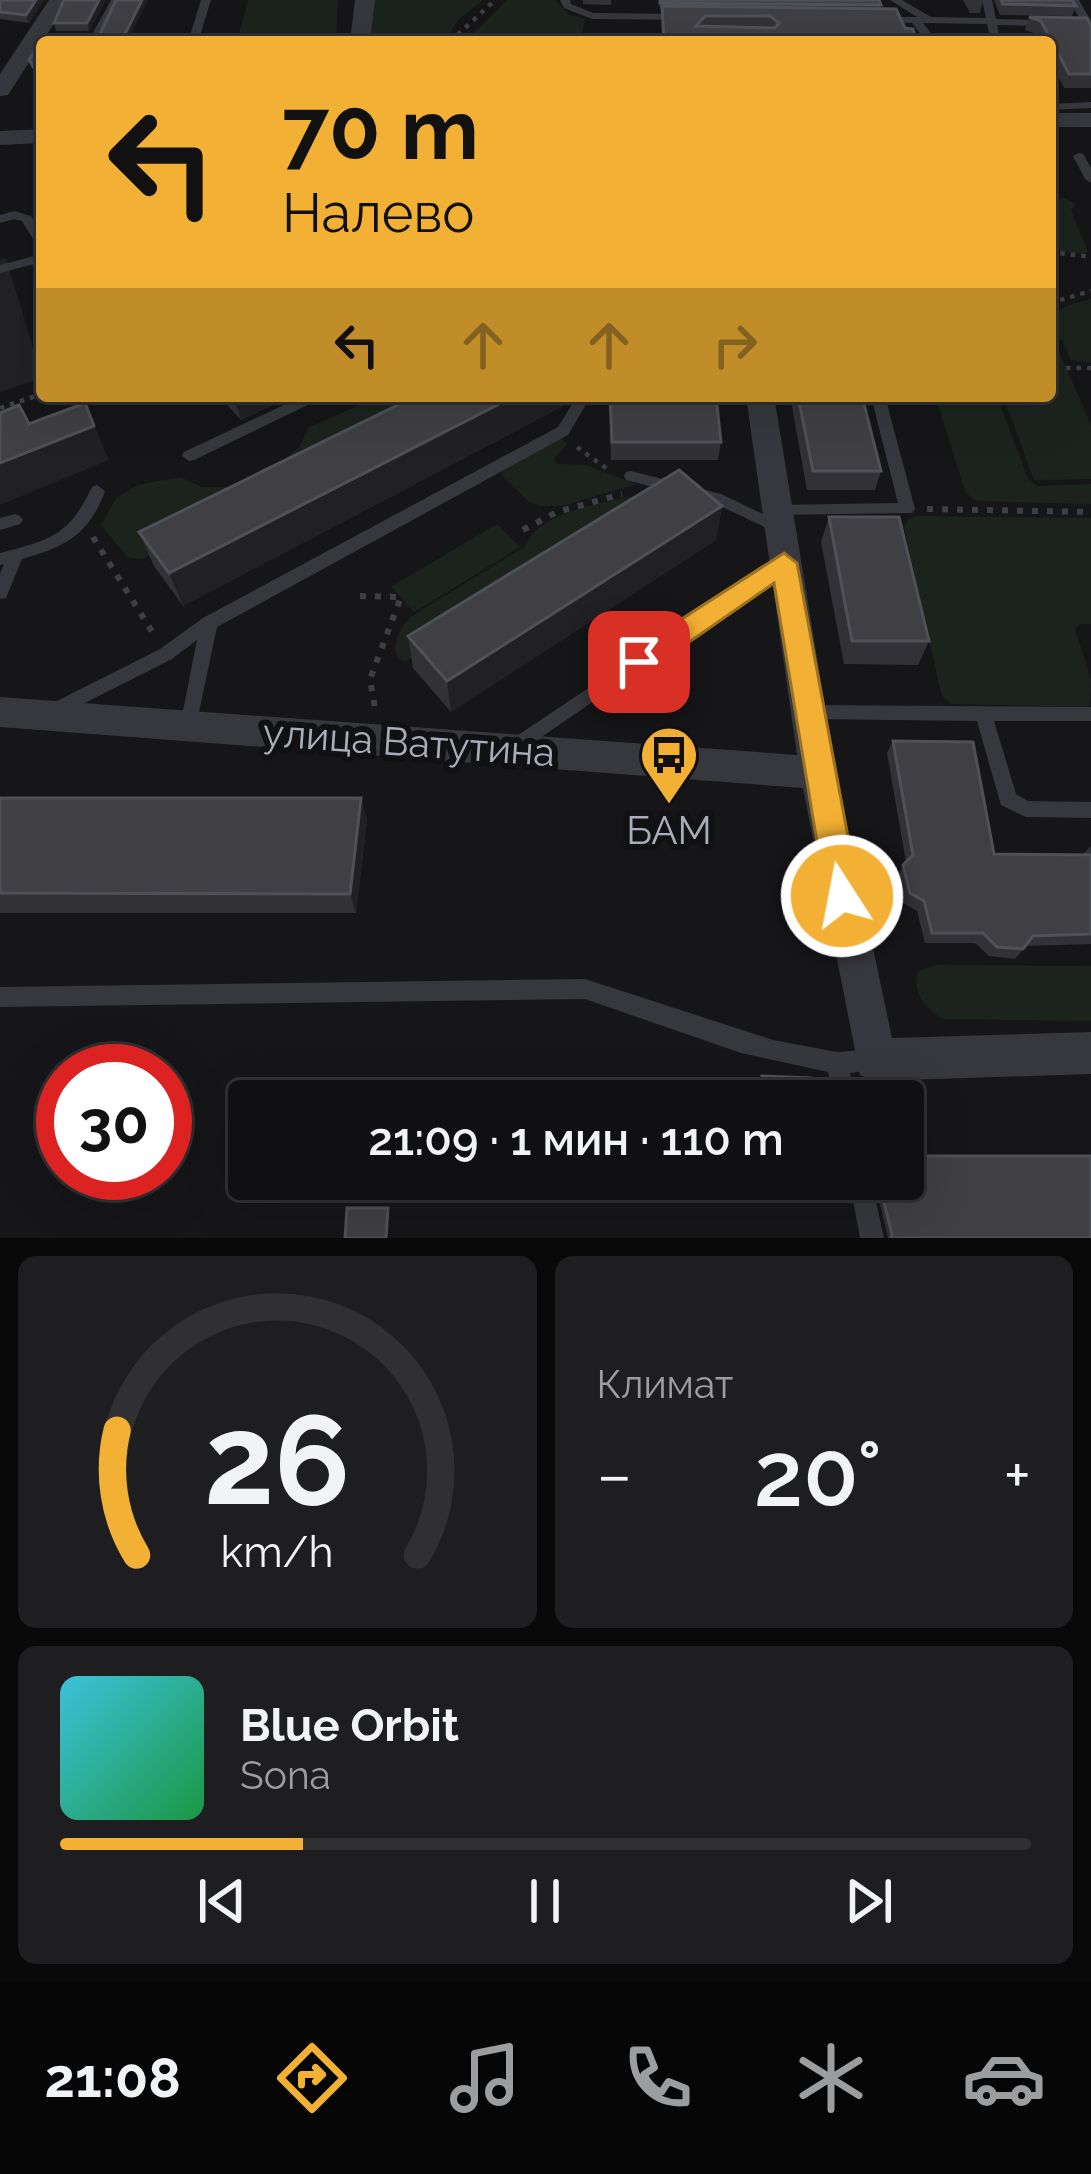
<!DOCTYPE html>
<html lang="ru">
<meta charset="utf-8">
<style>
body{margin:0;font-family:Raleway,sans-serif;background:#1e1e20;color:#f1f3f6;height:100vh;display:flex;flex-direction:column;font-size:45px;white-space:nowrap}
*{box-sizing:border-box;margin:0}
p{font-size:39px;color:#9c9d9f}
.icon{flex:none;width:66px;height:66px;fill:none;stroke:currentColor;stroke-width:2;stroke-linecap:round;stroke-linejoin:round}
.map{position:relative;height:1238px;overflow:hidden}
.panel{display:flex;flex-direction:column;gap:18px;padding:18px;background:#09090a;flex:1}
.panel>*{flex:none}
.guide{position:absolute;left:36px;top:36px;width:1020px;height:366px;border-radius:12px;box-shadow:0 12px 48px #0002,0 0 0 3px #303032;background:#f2b134;color:#111;overflow:hidden}
.speed{position:absolute;left:36px;top:1044px;display:flex;gap:24px;font-size:60px;font-weight:700;text-align:center}
.speed>*{display:grid;place-content:center;width:156px;height:156px;border-radius:50%;background:#101012;box-shadow:0 12px 48px #0002,0 0 0 3px #303032;line-height:1}
.speed .limit{border:18px solid #d22;background:#fff;color:#111}
.pin{position:absolute;display:grid;place-items:center;width:102px;height:102px;color:#fff;margin:-51px;border-radius:24px;box-shadow:0 6px 18px #0006}
.me{position:absolute;width:132px;margin:-66px;rotate:349deg;stroke-linejoin:round;filter:drop-shadow(0 0 9px #0008)}
.turn{display:flex;align-items:center;gap:42px;height:252px;padding:0 48px;font-size:54px}
.turn .icon{width:156px;height:156px;stroke-width:2.5}
.turn b{display:block;font-size:84px;line-height:102px}
.lanes{display:flex;align-items:center;height:114px;padding:0 48px;background:#0003;justify-content:center;gap:60px;direction:ltr}
.lanes .off{opacity:.35}
.big{font-size:90px;font-weight:600;line-height:1.1}
.panel .widget{flex:1;display:flex;flex-direction:column;justify-content:center;gap:18px;min-width:0;padding:0 42px;border-radius:18px;background:#1e1e20}
.panel .dial{align-items:center;gap:0}
.dial svg{height:312px;overflow:visible;fill:none;stroke:#303032;stroke-width:7;stroke-linecap:round;text-anchor:middle}
.dial text{fill:#f1f3f6;stroke:none}
.song{display:flex;align-items:center;gap:36px}
.cover{width:144px;height:144px;border-radius:18px;background:linear-gradient(135deg,hsl(190 70% 55%),hsl(140 70% 35%))}
.played{height:12px;border-radius:6px;background:linear-gradient(90deg,#f2b134 25%,#303032 25%)}
.keys{display:flex;justify-content:space-around;direction:ltr}
.heat{display:flex;justify-content:space-between;align-items:center;font-size:66px;direction:ltr}
.panel .tiles{flex:1;display:grid;gap:18px;grid-template-columns:1fr 1fr}
.widget:last-child{grid-column:span 2}
.trip{position:absolute;left:228px;top:1080px;width:696px;height:120px;border-radius:12px;background:#101012;box-shadow:0 12px 48px #0002,0 0 0 3px #303032;font-weight:600;line-height:120px;text-align:center}
.menu{display:flex;height:192px;justify-content:space-around;align-items:center;background:#060607;color:#9c9d9f}
.menu .icon{width:84px;height:84px}
.menu .active{color:#f2b134}
.menu b{font-size:54px;color:#f1f3f6}
.map>svg:first-child{display:block}
</style>
<div class="map">
<svg width="1091" height="1238" viewBox="0 0 1091 1238">
<rect width="100%" height="100%" fill="#161618"/>
<path fill="#222225" d="M 6,258 L 42,378 L 0,392 L 0,260 Z"/>
<path fill="#1c231d" d="M 248,0 L 338,0 L 336,42 L 237,42 Z
M 375,0 L 483,0 L 459,19 L 443,42 L 370,42 Z
M 507,0 L 555,0 L 568,14 L 585,19 L 581,36 L 570,42 L 464,42 Z
M 1062,197 L 1076,204 L 1071,210 L 1088,252 L 1083,254 L 1050,250 L 1050,208 Z
M 1091,299 L 1091,363 L 1070,360 L 1063,341 L 1050,336 C 1050,307 1065,306 1091,299 Z
M 1050,342 L 1055,342 L 1091,425 L 1091,479 L 1034,480 L 1003,396 L 1050,396 Z
M 380,396 L 478,396 L 142,559 L 127,557 L 101,525 L 117,497 L 138,485 L 180,477 L 202,487 L 230,487 L 281,462 L 299,447 L 309,427 Z
M 935,396 L 997,396 L 1028,479 L 1038,486 L 1091,484 L 1091,504 L 976,501 L 966,493 Z
M 558,437 L 567,444 L 554,459 L 557,464 L 586,465 L 636,484 L 563,506 L 540,506 L 529,502 L 502,476 L 503,471 Z
M 658,491 L 667,501 L 406,661 L 398,659 C 392,644 399,630 409,618 L 526,546 C 537,509 624,499 658,491 Z
M 917,516 L 1091,518 L 1091,624 L 1079,624 L 1075,629 L 1091,680 L 1090,707 L 951,704 L 942,697 L 904,528 L 908,519 Z
M 497,524 L 520,547 L 414,612 L 391,587 Z
M 935,965 L 1091,966 L 1091,1021 L 943,1019 C 924,1007 914,995 917,972 Z"/>
<g fill="none" stroke-linecap="round" stroke-linejoin="round">
<path stroke="#3d3f44" stroke-width="4.5" stroke-dasharray="4.5 6" stroke-linecap="butt" d="M 450,42 L 495,0
M 1050,252 L 1091,257
M 1050,303 L 1091,291
M 1066,368 L 1091,368
M 0,408 L 42,394
M 577,447 L 610,471"/>
<path stroke="#3d3f44" stroke-width="6" stroke-dasharray="6 9" stroke-linecap="butt" d="M 927,509 L 1091,512
M 523,530 L 557,512 L 622,494
M 93,537 L 153,633
M 360,596 L 401,597 L 370,679 L 375,708"/>
<path fill="#37383d" fill-rule="evenodd" d="M 111,0 L 121,0 L 98,42 L 88,42 Z
M 201,0 L 211,0 L 198,42 L 188,42 Z
M 560,0 L 570,0 L 571,4 L 593,13 L 684,14 L 689,17 L 684,20 L 592,19 L 564,8 Z
M 890,0 L 902,0 L 931,17 L 986,18 L 982,0 L 992,0 L 996,19 L 1081,21 L 1069,0 L 1079,0 L 1091,21 L 1091,27 L 997,25 L 1001,42 L 991,42 L 987,24 L 923,23 L 933,36 L 949,42 C 929,42 924,39 912,23 L 879,22 L 879,18 L 883,17 L 917,17 Z
M 1091,102 L 1091,108 L 1050,110 L 1050,104 Z
M 1079,153 L 1083,154 L 1091,168 L 1091,183 L 1085,179 L 1073,156 Z
M 1050,174 L 1056,175 L 1058,177 L 1050,182 Z
M 14,211 L 31,216 L 42,234 L 42,248 L 38,247 L 22,221 L 14,219 L 0,223 L 0,215 Z
M 42,254 L 42,262 L 0,273 L 0,265 Z
M 303,396 L 322,396 L 320,399 L 194,460 L 189,461 L 182,456 L 184,452 Z
M 577,396 L 591,396 L 568,435 L 217,627 L 195,731 L 189,734 L 183,731 L 180,726 L 197,640 L 172,659 L 59,716 L 53,718 L 47,716 L 44,711 L 47,706 L 160,649 L 203,618 L 558,427 Z
M 871,396 L 885,396 L 915,509 L 912,513 L 772,515 L 769,511 L 772,507 L 777,505 L 898,503 Z
M 631,471 L 721,494 L 784,524 L 787,528 L 779,534 L 712,502 L 626,480 L 624,476 L 626,472 Z
M 97,485 L 105,491 C 89,535 65,547 22,559 L 6,598 L 0,599 L 0,574 L 4,564 L 0,565 L 0,553 C 50,540 69,536 92,487 Z
M 15,514 L 20,516 L 23,520 L 20,524 L 0,530 L 0,518 Z
M 784,557 L 792,563 L 790,567 L 518,753 L 512,756 L 506,753 L 503,748 L 506,743 Z
M 809,705 L 1091,707 L 1091,721 L 994,721 L 1016,794 L 1028,801 L 1091,802 L 1091,818 L 1026,817 L 1001,805 L 977,721 L 809,719 L 803,717 L 800,712 L 803,707 Z
M 585,979 L 773,1040 L 837,1052 L 875,1049 L 883,1052 L 886,1060 L 883,1068 L 850,1073 L 856,1101 L 834,1101 L 828,1072 L 741,1053 L 585,999 L 0,1007 L 0,987 Z
M 849,1179 L 871,1179 L 884,1238 L 860,1238 Z"/>
<path fill="#37383d" fill-rule="evenodd" d="M 49,0 L 69,0 L 8,95 L 0,96 L 0,74 Z
M 355,0 L 375,0 L 370,42 L 350,42 Z
M 1050,113 L 1091,113 L 1091,127 L 1050,127 Z
M 42,129 L 42,143 L 0,145 L 0,131 Z
M 746,396 L 774,396 L 836,773 L 892,1038 L 1091,1032 L 1091,1074 L 875,1081 L 860,1075 L 803,788 L 0,727 L 0,697 L 797,755 Z"/>
</g>
<path fill="#323236" d="M 0,0 L 44,0 L 29,23 L 0,19 Z
M 64,0 L 106,0 L 89,31 L 56,31 L 54,23 Z
M 583,0 L 611,0 L 611,5 L 583,4 Z
M 659,0 L 881,5 L 880,9 L 905,28 L 917,42 L 662,42 L 662,9 L 660,9 Z
M 963,0 L 983,0 L 980,13 L 970,13 Z
M 994,0 L 1072,0 L 1076,6 L 1072,16 L 1000,15 Z
M 1029,17 L 1091,26 L 1091,88 L 1064,88 L 1050,60 L 1050,42 L 1041,42 L 1037,34 L 1025,30 Z
M 219,396 L 292,396 L 241,420 Z
M 609,396 L 716,396 L 721,442 L 718,460 L 611,460 Z
M 790,396 L 862,396 L 881,471 L 875,490 L 807,490 Z
M 567,404 L 183,606 L 154,566 L 139,532 Z
M 722,506 L 716,540 L 451,712 L 413,668 L 408,636 Z
M 829,517 L 929,641 L 918,665 L 844,664 L 821,542 Z
M 893,741 L 994,854 L 1082,855 L 1091,846 L 1091,944 L 1026,946 L 1015,959 L 989,956 L 975,943 L 925,943 L 917,911 L 903,903 L 897,876 L 906,862 L 887,753 Z
M 0,798 L 361,798 L 367,820 L 356,913 L 0,913 Z
M 762,1076 L 813,1101 L 759,1101 L 758,1084 Z
M 874,1179 L 903,1179 L 1091,1238 L 888,1238 Z"/>
<path fill="#212124" d="M 36,0 L 44,0 L 29,23 L 26,15 Z
M 99,0 L 106,0 L 89,31 L 87,23 Z
M 142,0 L 148,0 L 127,42 L 121,42 Z
M 233,396 L 292,396 L 241,420 Z
M 515,396 L 567,396 L 567,404 L 183,606 L 169,573 Z
M 85,403 L 109,460 L 0,505 L 0,463 Z
M 722,506 L 716,540 L 451,712 L 447,681 Z
M 361,798 L 367,820 L 356,913 L 350,894 Z"/>
<path fill="#3f3f44" stroke="#4f5156" stroke-width="3" fill-rule="evenodd" d="M 0,0 L 36,0 L 26,15 L 0,12 Z
M 64,0 L 99,0 L 87,23 L 54,23 Z
M 116,0 L 142,0 L 121,42 L 42,42 L 42,73 L 37,73 L 29,60 L 43,38 L 99,36 Z
M 660,0 L 879,0 L 881,5 L 660,3 Z
M 1001,0 L 1072,0 L 1076,6 L 1003,4 Z
M 662,6 L 896,9 L 905,28 L 913,29 L 917,42 L 664,42 ZM 705,16 L 770,16 L 779,23 L 775,28 L 696,26 Z
M 1029,17 L 1087,18 L 1091,26 L 1091,74 L 1069,74 L 1041,21 Z
M 416,396 L 515,396 L 169,573 L 139,532 Z
M 610,396 L 716,396 L 721,442 L 612,442 Z
M 798,396 L 862,396 L 881,471 L 813,471 Z
M 85,403 L 94,426 L 0,463 L 0,413 L 19,405 L 29,424 Z
M 679,470 L 722,506 L 447,681 L 408,636 Z
M 829,517 L 899,517 L 929,641 L 852,641 Z
M 893,741 L 973,742 L 994,854 L 1091,855 L 1091,934 L 1033,936 L 1023,949 L 997,947 L 983,933 L 932,933 L 924,901 L 910,893 L 903,865 L 913,855 Z
M 0,798 L 361,798 L 350,894 L 0,893 Z
M 762,1076 L 811,1078 L 813,1101 L 763,1101 Z
M 903,1156 L 1091,1156 L 1091,1238 L 891,1238 L 892,1234 L 878,1179 L 903,1179 Z
M 347,1208 L 388,1208 L 386,1238 L 345,1238 Z"/>
<path fill="#f2b134" stroke="#9d7322" stroke-width="3" d="M 784,553 L 797,563 L 859,896 L 854,907 L 842,911 L 831,907 L 826,896 L 774,583 L 649,670 L 629,670 L 625,662 L 629,653 Z"/>
<defs>
<g id="bus-pin" transform="scale(3)"><path d="M0 17L-7.5 6A9.5 9.5 0 1 1 7.5 6Z" fill="#f2b134" stroke="#111113"/><path d="M-5-6H5V4H4V6H2V4H-2V6H-4V4H-5ZM-3.5-4V0h7V-4ZM-3.5 1.2v1.5H-2V1.2ZM2 1.2v1.5H3.5V1.2Z" fill="#111"/></g>
</defs>
<g fill-rule="evenodd">
<use href="#bus-pin" x="669" y="755"/>
</g>
<g text-anchor="middle" dominant-baseline="central" stroke-width="12" stroke-linejoin="round" paint-order="stroke">
<g font-size="39" fill="#a8adb8" stroke="#111113">
<text transform="translate(409 742) rotate(4)">улица Ватутина</text>
</g>
<g font-size="39" fill="#a8adb8" stroke="#111113">
<text x="669" y="830">БАМ</text>
</g>
</g>
</svg>
<div class="speed"><div class="limit">30</div></div>
<div class="pin" style="left:639px;top:662px;background:#d93025"><svg class="icon" aria-label="arrive" viewBox="0 0 24 24"><path d="M6 21V4h12l-3 4 3 4H6"/></svg></div>
<svg class="me" style="left:842px;top:896px" viewBox="-20 -20 40 40"><circle r="17" fill="#f2b134" stroke="#fff" stroke-width="3"/><path d="M0-11L8 9 0 5-8 9z" fill="#fff"/></svg>
<div class="trip">21:09 · 1 мин · 110 m</div>
<div class="guide">
<div class="turn"><svg class="icon" aria-label="left" viewBox="0 0 24 24"><path d="M17 20v-9H6M10 6l-5 5 5 5"/></svg><div><b>70 m</b>Налево</div></div>
<div class="lanes"><svg class="icon" aria-label="left" viewBox="0 0 24 24"><path d="M17 20v-9H6M10 6l-5 5 5 5"/></svg><svg class="icon off" aria-label="ahead" viewBox="0 0 24 24"><path d="M12 20V5M6 11l6-6 6 6"/></svg><svg class="icon off" aria-label="ahead" viewBox="0 0 24 24"><path d="M12 20V5M6 11l6-6 6 6"/></svg><svg class="icon off" aria-label="right" viewBox="0 0 24 24"><path d="M7 20v-9h11M14 6l5 5-5 5"/></svg></div>
</div>
</div>
<section class="panel">
<div class="tiles">
<div class="widget dial"><svg viewBox="0 0 100 80">
<path d="M14 69A42 42 0 1 1 86 69"/>
<path d="M14 69A42 42 0 0 1 9 37" stroke="#f2b134"/>
<text x="50" y="56" font-size="32" font-weight="700">26</text>
<text x="50" y="72" font-size="11">km/h</text>
</svg></div>
<div class="widget"><p>Климат</p>
<div class="heat"><a>−</a><b class="big">20°</b><a>+</a></div>
</div>
<div class="widget">
<div class="song"><i class="cover"></i><div><b>Blue Orbit</b><p>Sona</p></div></div>
<div class="played"></div>
<div class="keys"><svg class="icon" aria-label="previous" viewBox="0 0 24 24"><path d="M18 5L8 12l10 7zM5 5v14"/></svg><svg class="icon" aria-label="pause" viewBox="0 0 24 24"><path d="M8 5v14M16 5v14"/></svg><svg class="icon" aria-label="next" viewBox="0 0 24 24"><path d="M6 5l10 7-10 7zM19 5v14"/></svg></div>
</div>
</div>
</section>
<nav class="menu">
<b>21:08</b>
<svg class="icon active" aria-label="directions" viewBox="0 0 24 24"><path d="M12 3l9 9-9 9-9-9zM9 14v-3h6M13 9l2 2-2 2"/></svg>
<svg class="icon" aria-label="music" viewBox="0 0 24 24"><path d="M9 18V5l10-2v13"/><circle cx="6" cy="18" r="3"/><circle cx="16" cy="16" r="3"/></svg>
<svg class="icon" aria-label="phone" viewBox="0 0 24 24"><path d="M5 4h4l2 5-3 2q2 4 5 5l2-3 5 2v4C11 20 4 13 5 4z"/></svg>
<svg class="icon" aria-label="climate" viewBox="0 0 24 24"><path d="M12 3v18M4 7l16 10M4 17L20 7"/></svg>
<svg class="icon" aria-label="car" viewBox="0 0 24 24"><path d="M5 17H2v-5l4-1 3-4h7l3 4 3 1v5h-3M9 17h6M6 11h13"/><circle cx="7" cy="17" r="2"/><circle cx="17" cy="17" r="2"/></svg>
</nav>
